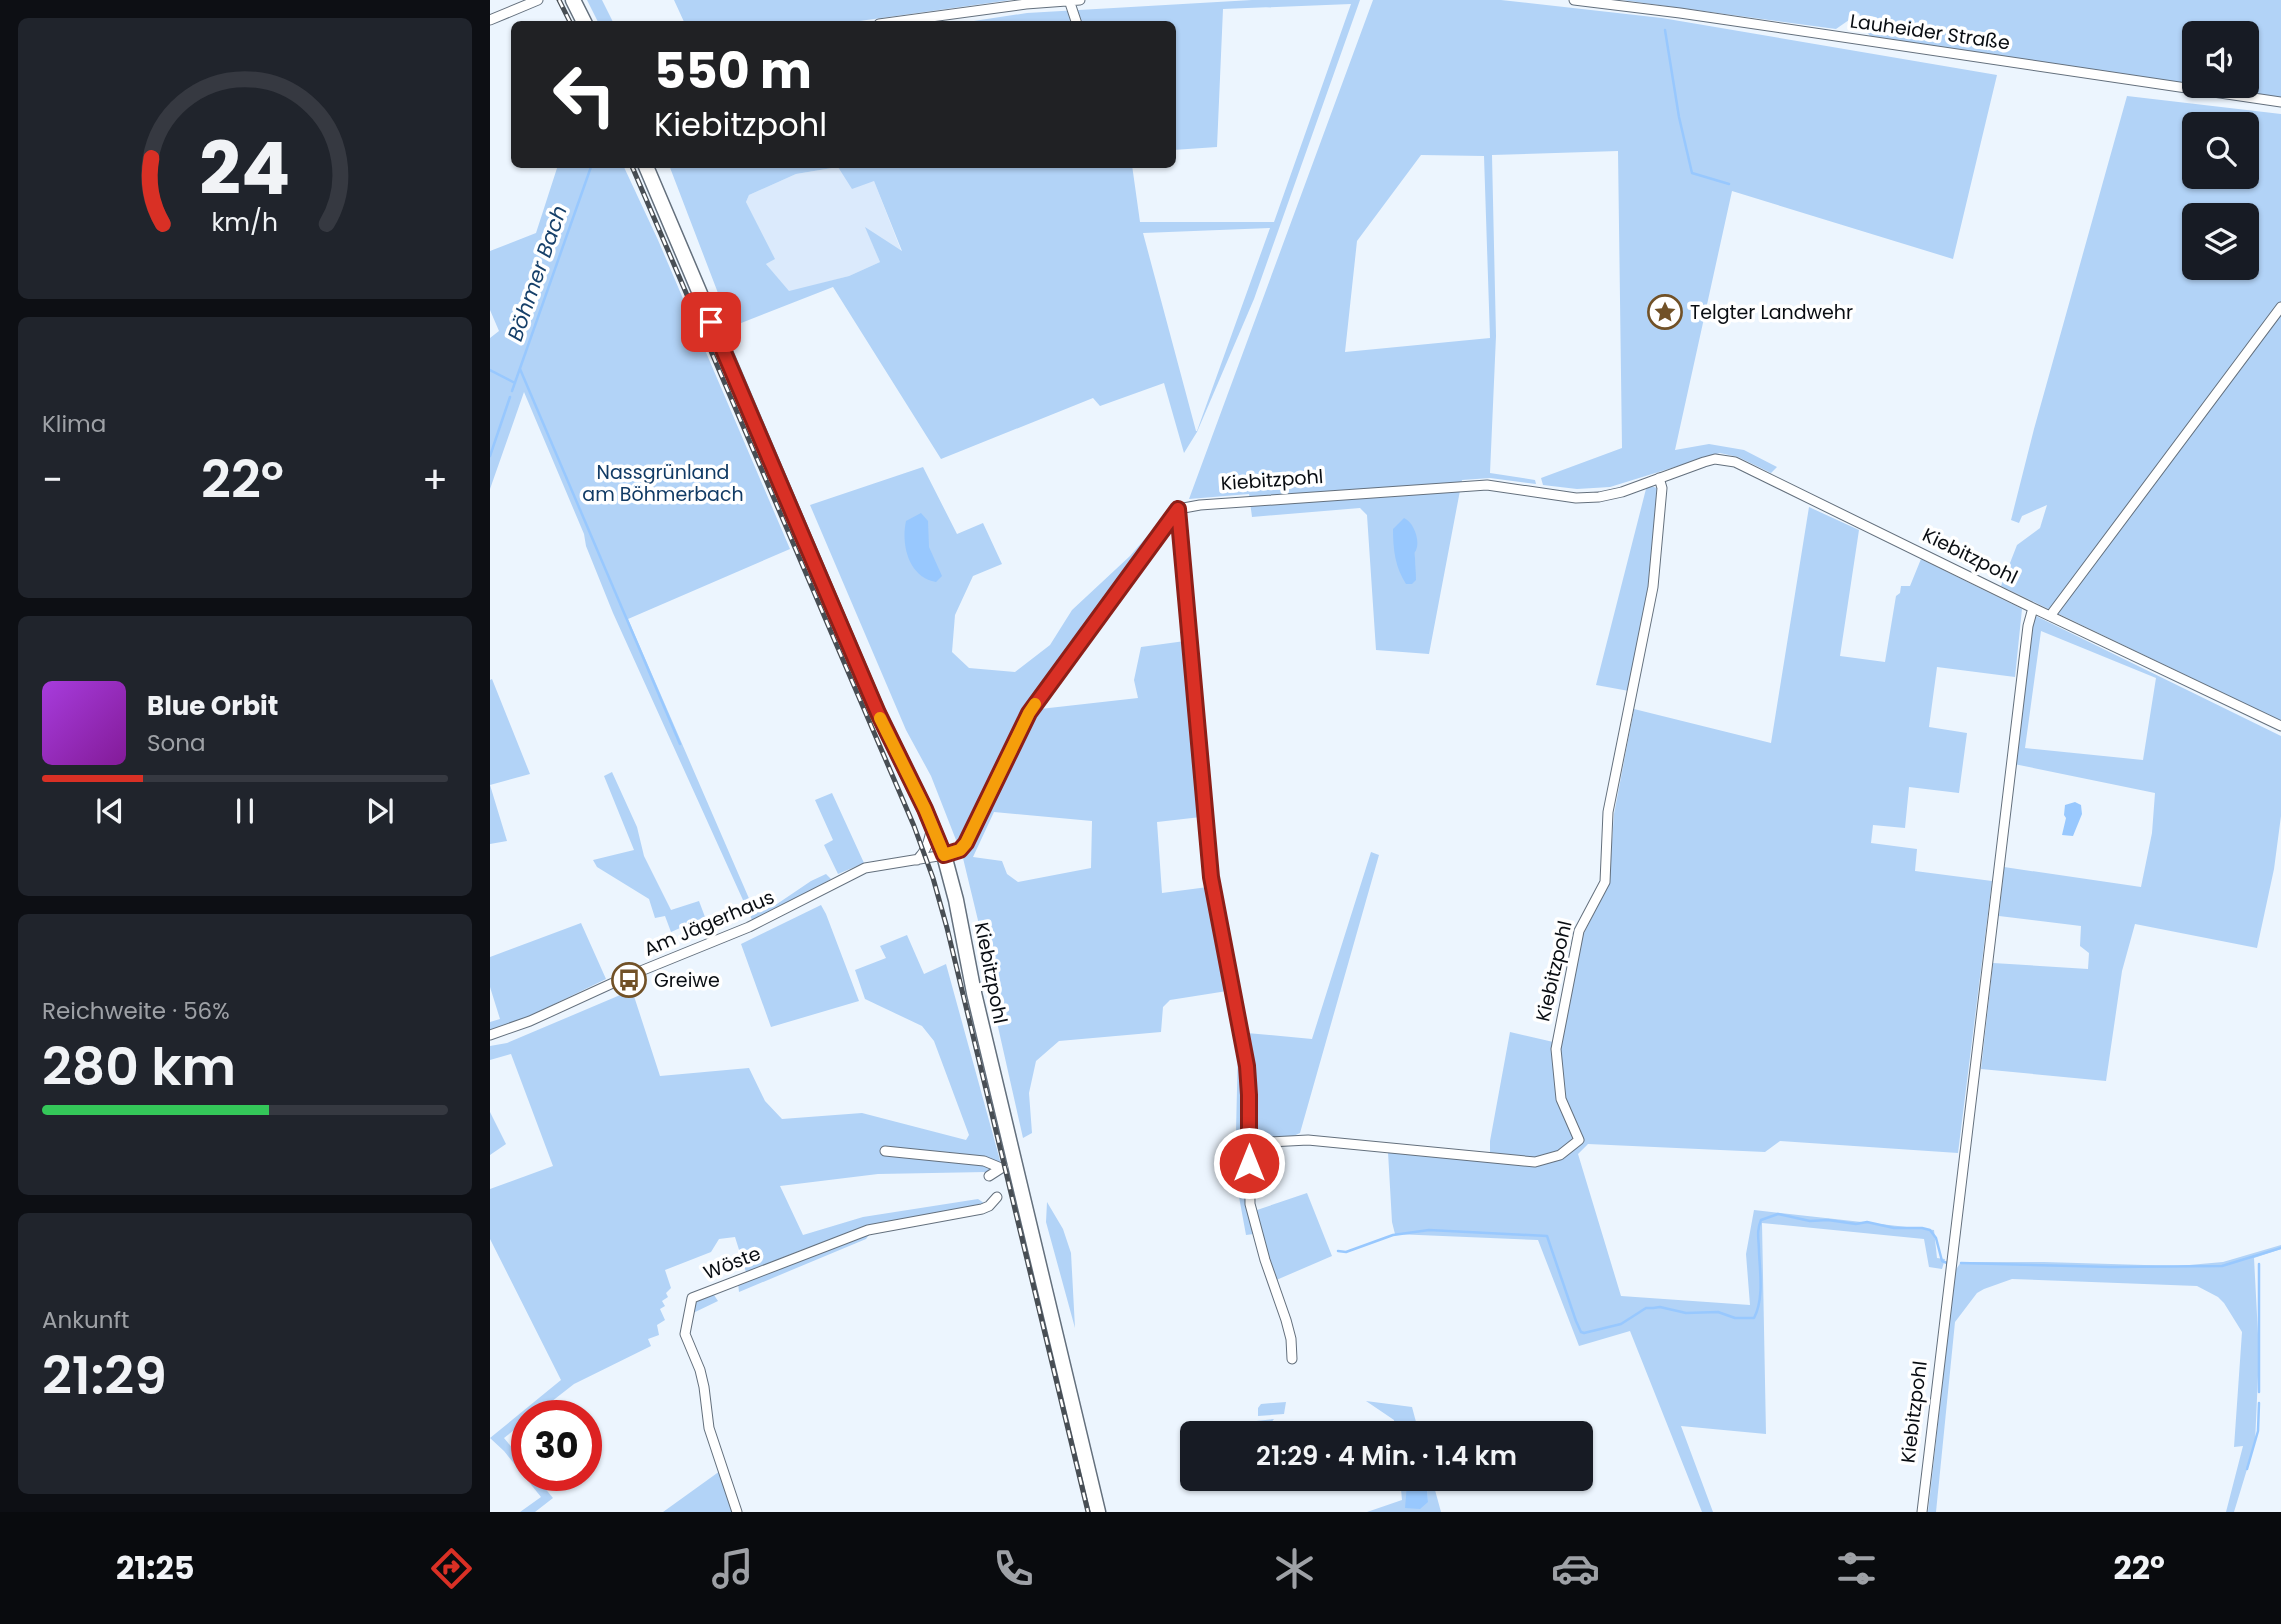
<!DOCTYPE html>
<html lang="de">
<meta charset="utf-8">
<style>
body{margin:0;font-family:Poppins,sans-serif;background:#20242c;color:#f1f3f6;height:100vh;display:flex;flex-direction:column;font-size:26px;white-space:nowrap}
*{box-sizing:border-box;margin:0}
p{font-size:23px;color:#9ea1a6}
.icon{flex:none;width:38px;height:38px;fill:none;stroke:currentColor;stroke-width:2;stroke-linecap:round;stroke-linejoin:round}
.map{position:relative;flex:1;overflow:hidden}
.side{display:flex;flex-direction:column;gap:18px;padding:18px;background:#0d0f14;width:490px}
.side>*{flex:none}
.banner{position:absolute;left:21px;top:21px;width:665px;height:147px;border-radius:10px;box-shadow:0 2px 5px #0004;background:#202124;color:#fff;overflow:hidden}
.tools{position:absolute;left:1692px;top:21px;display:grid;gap:14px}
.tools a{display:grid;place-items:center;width:77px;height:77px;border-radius:10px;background:#171b24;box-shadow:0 2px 5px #0004;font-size:35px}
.speed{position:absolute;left:21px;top:1400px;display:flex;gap:14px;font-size:35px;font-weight:700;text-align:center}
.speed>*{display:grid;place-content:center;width:91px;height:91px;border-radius:50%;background:#171b24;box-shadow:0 2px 5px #0004;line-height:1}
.speed .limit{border:10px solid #d22;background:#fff;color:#111}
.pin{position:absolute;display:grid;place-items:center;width:60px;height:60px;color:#fff;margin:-30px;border-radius:14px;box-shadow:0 4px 10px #0006}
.me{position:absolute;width:77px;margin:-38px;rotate:0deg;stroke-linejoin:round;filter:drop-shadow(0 0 5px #0008)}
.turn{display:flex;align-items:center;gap:24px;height:147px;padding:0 28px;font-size:32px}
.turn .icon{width:91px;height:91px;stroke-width:2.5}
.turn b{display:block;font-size:49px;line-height:60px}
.big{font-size:52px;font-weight:600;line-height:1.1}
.side .widget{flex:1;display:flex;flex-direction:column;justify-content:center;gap:10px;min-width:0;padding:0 24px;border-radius:10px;background:#20242c}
.side .dial{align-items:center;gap:0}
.dial svg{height:182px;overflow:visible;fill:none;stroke:#363941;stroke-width:7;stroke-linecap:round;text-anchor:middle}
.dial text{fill:#f1f3f6;stroke:none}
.song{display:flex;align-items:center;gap:21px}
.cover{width:84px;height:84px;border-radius:10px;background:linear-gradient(135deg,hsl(280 70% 55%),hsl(290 70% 35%))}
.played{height:7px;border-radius:4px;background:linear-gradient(90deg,#d93025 25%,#363941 25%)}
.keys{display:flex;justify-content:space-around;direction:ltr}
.heat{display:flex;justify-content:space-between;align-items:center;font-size:38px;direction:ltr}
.charge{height:10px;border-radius:5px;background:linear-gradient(90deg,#34c759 56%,#363941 0)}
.trip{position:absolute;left:690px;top:1421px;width:413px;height:70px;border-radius:10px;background:#171b24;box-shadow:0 2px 5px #0004;font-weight:600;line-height:70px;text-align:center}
.tabs{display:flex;height:112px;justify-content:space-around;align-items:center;background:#090b0e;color:#9ea1a6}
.tabs .icon{width:49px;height:49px}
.tabs .on{color:#d93025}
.tabs b{font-size:32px;color:#f1f3f6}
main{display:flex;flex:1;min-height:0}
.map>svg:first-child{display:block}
</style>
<main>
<section class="side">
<div class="widget dial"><svg viewBox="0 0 100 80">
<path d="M14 69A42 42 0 1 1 86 69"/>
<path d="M14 69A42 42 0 0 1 9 40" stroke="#d93025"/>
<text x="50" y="56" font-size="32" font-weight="700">24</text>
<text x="50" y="72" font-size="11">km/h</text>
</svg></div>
<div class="widget"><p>Klima</p>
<div class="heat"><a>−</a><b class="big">22°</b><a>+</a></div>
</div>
<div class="widget">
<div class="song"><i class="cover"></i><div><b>Blue Orbit</b><p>Sona</p></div></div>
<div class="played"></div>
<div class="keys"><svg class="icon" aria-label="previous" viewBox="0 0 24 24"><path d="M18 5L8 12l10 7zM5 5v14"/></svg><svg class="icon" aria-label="pause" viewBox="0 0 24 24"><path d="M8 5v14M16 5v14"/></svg><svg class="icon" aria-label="next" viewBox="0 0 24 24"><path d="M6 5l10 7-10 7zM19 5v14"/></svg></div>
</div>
<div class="widget"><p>Reichweite · 56%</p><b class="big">280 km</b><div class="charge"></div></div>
<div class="widget"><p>Ankunft</p><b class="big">21:29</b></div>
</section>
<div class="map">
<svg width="1791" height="1512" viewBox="0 0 1791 1512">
<rect width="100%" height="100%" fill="#ecf5fe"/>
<path fill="#dbeafc" d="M 348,167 L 384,181 L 412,253 L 376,228 L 390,262 L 359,276 L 299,292 L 276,264 L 284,259 L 256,202 L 259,195 L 306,174 Z"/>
<path fill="#b2d3f7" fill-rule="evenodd" d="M 97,0 L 112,0 L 124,24 L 109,24 Z
M 184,0 L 521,0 L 348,24 L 195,24 Z
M 762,0 L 870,0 L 764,299 L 707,432 L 694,453 L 674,383 L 610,406 L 603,398 L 451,459 L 343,287 L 241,327 L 179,165 L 642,165 L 650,222 L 784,222 L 861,4 L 733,9 L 727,147 L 683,150 L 682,24 L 464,24 L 537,13 ZM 348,167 L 362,189 L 384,181 L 412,251 L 375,227 L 390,262 L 359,276 L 299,291 L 276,264 L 285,259 L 256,202 L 259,195 L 306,174 ZM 780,228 L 707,431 L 706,431 L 653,233 Z
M 883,0 L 1011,0 L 1172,18 L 1507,75 L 1463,259 L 1242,191 L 1185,450 L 1219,444 L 1254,450 L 1287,467 L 1281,473 L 1248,457 L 1230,453 L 1120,487 L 1087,489 L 1053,485 L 1051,478 L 1132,448 L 1128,151 L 1002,155 L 1006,336 L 1000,473 L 1045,480 L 1046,484 L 1000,478 L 972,480 L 939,654 L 886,650 L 877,515 L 870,508 L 762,517 L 759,494 L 699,499 ZM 931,155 L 994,156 L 1000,338 L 855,352 L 867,241 Z
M 1132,0 L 1791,0 L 1791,98 L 1707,86 L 1757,86 L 1757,33 L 1704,33 L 1704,85 L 1382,38 L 1374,29 L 1369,13 L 1346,29 Z
M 1637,96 L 1791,114 L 1791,721 L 1511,586 L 1527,545 L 1550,528 L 1557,505 L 1532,516 L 1529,523 L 1521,520 L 1544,429 ZM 1704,124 L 1757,124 L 1757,177 L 1704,177 ZM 1704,215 L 1757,215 L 1757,268 L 1704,268 Z
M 68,165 L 133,165 L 168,240 L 300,549 L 138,619 L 264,910 L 287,904 L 321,881 L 336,874 L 341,879 L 295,906 L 262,920 L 123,613 L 96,546 L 94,534 L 34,392 L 0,489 L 0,338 L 9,331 L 0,310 L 0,251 L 46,233 Z
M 433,467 L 467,534 L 493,523 L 512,564 L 483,576 L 465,615 L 462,652 L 479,668 L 525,672 L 560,645 L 582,610 L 640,556 L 671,520 L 534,710 L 473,838 L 466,840 L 441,776 L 416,730 L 320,505 Z
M 1157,485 L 1167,488 L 1158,591 L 1139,691 L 1106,685 Z
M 1319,507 L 1369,530 L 1350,656 L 1395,662 L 1406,596 L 1410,593 L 1411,586 L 1420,586 L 1431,559 L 1532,609 L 1525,677 L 1447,667 L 1439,727 L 1477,733 L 1469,793 L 1419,787 L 1415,828 L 1383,825 L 1381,843 L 1427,849 L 1425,871 L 1502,881 L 1468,1153 L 1290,1141 L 1275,1152 L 1098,1144 L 1088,1154 L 1131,1296 L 1260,1305 L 1256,1254 L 1264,1210 L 1444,1230 L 1447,1258 L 1455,1259 L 1452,1269 L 1439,1267 L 1434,1239 L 1272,1223 L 1276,1434 L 1191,1426 L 1223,1512 L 1212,1512 L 1140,1331 L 1089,1346 L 1048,1240 L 905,1234 L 902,1222 L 898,1152 L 1000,1162 L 1000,1141 L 1020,1032 L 1072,1044 L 1093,935 L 1119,884 L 1124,814 L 1144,709 L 1281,743 Z
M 1544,615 L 1791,736 L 1791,816 L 1784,869 L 1767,948 L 1645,924 L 1632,971 L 1616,1081 L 1491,1069 L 1503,963 L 1598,969 L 1599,953 L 1590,946 L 1591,926 L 1509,916 L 1514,867 L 1651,887 L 1662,833 L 1665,793 L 1524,764 ZM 1551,631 L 1666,678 L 1653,760 L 1535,748 Z
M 695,641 L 698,692 L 711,817 L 667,822 L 672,893 L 718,887 L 737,991 L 680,1000 L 673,1007 L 671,1032 L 569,1041 L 546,1061 L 539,1093 L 542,1133 L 533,1138 L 488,938 L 492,937 L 472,854 L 479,848 L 543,717 L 550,709 L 648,698 L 644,680 L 651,647 ZM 504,812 L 602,821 L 601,868 L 528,882 L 517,874 L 512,861 L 483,857 Z
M 2,679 L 40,774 L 0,785 L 17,841 L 0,844 L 0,680 Z
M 122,772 L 147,827 L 154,856 L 181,910 L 209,901 L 215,917 L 181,932 L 175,916 L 165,918 L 159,899 L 107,867 L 103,860 L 144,850 L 114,776 Z
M 342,793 L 374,863 L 348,874 L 334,845 L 343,840 L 325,800 Z
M 881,852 L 889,855 L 810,1133 L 799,1138 L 767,1139 L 761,1134 L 763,1090 L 757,1033 L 822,1039 Z
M 331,905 L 336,914 L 369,1001 L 281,1027 L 251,944 Z
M 91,923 L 116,979 L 13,1029 L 0,1032 L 0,1022 L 10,1019 L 0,987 L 0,957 Z
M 417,935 L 434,974 L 456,964 L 511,1164 L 496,1172 L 388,1174 L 290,1186 L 313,1235 L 373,1217 L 488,1199 L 494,1203 L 485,1208 L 309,1251 L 256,1272 L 245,1237 L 229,1239 L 221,1252 L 175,1270 L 181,1288 L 176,1293 L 178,1297 L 172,1301 L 175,1306 L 170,1309 L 175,1320 L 167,1325 L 169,1335 L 158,1339 L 161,1346 L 84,1384 L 43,1416 L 37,1416 L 37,1420 L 14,1438 L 37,1466 L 37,1475 L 44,1475 L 63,1498 L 45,1512 L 30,1512 L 51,1497 L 14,1451 L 0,1438 L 71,1380 L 0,1239 L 0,1189 L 63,1166 L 21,1054 L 0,1060 L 0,1046 L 17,1043 L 142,990 L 170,1076 L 259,1068 L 275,1101 L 292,1119 L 372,1113 L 476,1140 L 479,1135 L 444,1041 L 432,1026 L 375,999 L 365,970 L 396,958 L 390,946 Z
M 748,1046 L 756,1175 L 764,1234 L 756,1235 L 745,1175 Z
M 0,1112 L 16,1144 L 0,1155 Z
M 817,1193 L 842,1256 L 784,1281 L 764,1211 Z
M 557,1202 L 573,1229 L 581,1253 L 585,1328 L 556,1222 Z
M 380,1233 L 376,1239 L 249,1292 L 248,1283 Z
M 1791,1245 L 1791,1249 L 1764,1258 L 1769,1353 L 1765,1443 L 1744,1512 L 1736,1512 L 1753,1446 L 1744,1447 L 1752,1332 L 1734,1303 L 1728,1297 L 1707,1286 L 1522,1279 L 1494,1289 L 1487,1293 L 1465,1322 L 1446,1512 L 1438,1512 L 1465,1271 L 1471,1262 L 1554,1262 L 1688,1266 L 1733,1262 Z
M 222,1292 L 228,1301 L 201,1314 L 206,1299 Z
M 876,1401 L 922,1407 L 929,1433 L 905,1433 L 904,1420 Z
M 796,1402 L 794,1414 L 768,1416 L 768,1408 L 771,1404 Z
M 784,1419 L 773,1433 L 702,1433 L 702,1446 L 699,1433 L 748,1423 Z
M 230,1471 L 243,1512 L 173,1512 Z
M 910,1479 L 938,1502 L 937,1479 L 942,1479 L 951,1512 L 877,1512 L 912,1500 Z"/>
<path fill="#98c8fe" d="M 431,513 L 438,521 L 439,547 L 452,576 L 446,582 C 418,577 411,544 416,521 Z
M 914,518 C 923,522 929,537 927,547 C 925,555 924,549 925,558 C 925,565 926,572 926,580 L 922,584 L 916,584 C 905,567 903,549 903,529 Z
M 1585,802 L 1591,805 L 1592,814 L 1583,836 L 1572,835 L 1576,818 L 1574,815 L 1575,805 Z
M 912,1479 L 937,1479 L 938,1502 L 930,1509 L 915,1508 L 917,1484 Z"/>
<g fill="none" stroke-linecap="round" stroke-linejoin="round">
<path stroke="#98c8fe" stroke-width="2.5" d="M 1175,30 L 1189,117 L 1202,173 L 1239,184
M 30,369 L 190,744
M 0,370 L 25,383
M 22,391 L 102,164
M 0,456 L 20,397
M 848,1251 L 856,1252 L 903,1235 L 939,1230 L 1057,1236 L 1086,1321 L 1091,1332 L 1094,1333 L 1131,1324 L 1156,1308 L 1163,1308 L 1170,1307 L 1196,1313 L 1228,1312 L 1245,1318 L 1264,1318 C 1274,1299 1270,1272 1269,1252 C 1269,1239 1266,1232 1271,1220 L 1288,1214 L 1320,1221 L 1338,1220 L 1366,1224 L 1377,1222 L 1404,1228 L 1432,1228 L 1440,1230 L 1446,1238 L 1452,1261 L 1457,1263
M 1471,1263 L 1622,1267 L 1732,1266 L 1791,1248
M 1769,1392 L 1769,1264
M 1757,1469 L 1768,1431 L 1769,1403"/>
<g stroke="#64707d" stroke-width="11">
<path id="minor" d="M 579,0 L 587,24
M 1084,0 L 1190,13 L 1791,102
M 0,20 L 48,0
M 389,24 L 536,4 L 590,0
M 688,509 L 721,877 L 757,1066 L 759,1095 L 760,1204 L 775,1260 L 796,1320 L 801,1339 L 802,1359
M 1560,616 L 1791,307
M 427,860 C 437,850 439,841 442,827
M 0,1035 L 40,1021 L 136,977 L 259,927 L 375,868 L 454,855 L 470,850 L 476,843 L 539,713 L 688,509 L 710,505 L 997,485 L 1086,498 L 1109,497 L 1132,492 L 1214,462 L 1225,459 L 1245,462 L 1543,608 L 1791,726
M 758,1143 L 818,1140 L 1045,1162 L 1070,1155 L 1089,1140 L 1071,1099 L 1066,1049 L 1089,931 L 1115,882 L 1118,812 L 1163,587 L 1172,488 L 1169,478
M 395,1151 L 494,1161 L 511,1168
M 499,1176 L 513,1167
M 247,1512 L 219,1428 L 214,1387 L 210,1370 L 195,1334 L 202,1298 L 378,1230 L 492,1209 L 499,1206 L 507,1197
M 1432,1512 L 1538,626 L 1543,608"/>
</g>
<g stroke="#64707d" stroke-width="17">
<path id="primary" d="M 83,0 L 95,24
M 155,164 L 388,713 L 435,809 L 454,855 L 466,900 L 484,993 L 608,1512"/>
</g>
<use href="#minor" stroke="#fff" stroke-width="9"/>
<use href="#primary" stroke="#fff" stroke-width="14"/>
<g stroke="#484e54" stroke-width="5">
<path id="rail" d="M 69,0 L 81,24
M 141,164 L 424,826 L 443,878 L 457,928 L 598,1512"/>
</g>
<use href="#rail" stroke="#fff" stroke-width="2.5" stroke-dasharray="8" stroke-linecap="butt"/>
</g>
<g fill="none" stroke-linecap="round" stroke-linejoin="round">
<g stroke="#8d1f18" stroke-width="18">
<path id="route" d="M 221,322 L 388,713 L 435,809 L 454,855 L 470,850 L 476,843 L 539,713 L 688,509 L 721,877 L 757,1066 L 759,1095 L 759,1163"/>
</g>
<use href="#route" stroke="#d93025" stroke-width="12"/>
<path stroke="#f59e0b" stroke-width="12" d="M 390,718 L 435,809 L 454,855 L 470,850 L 476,843 L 539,713 L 545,704"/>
</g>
<defs>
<g id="sight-ring" transform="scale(1.75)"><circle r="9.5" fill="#fff" stroke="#715127" stroke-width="1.5"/><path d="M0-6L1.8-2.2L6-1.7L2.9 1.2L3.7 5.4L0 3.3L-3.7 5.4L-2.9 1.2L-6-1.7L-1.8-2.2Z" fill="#715127"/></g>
<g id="bus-ring" transform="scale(1.75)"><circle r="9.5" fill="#fff" stroke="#715127" stroke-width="1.5"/><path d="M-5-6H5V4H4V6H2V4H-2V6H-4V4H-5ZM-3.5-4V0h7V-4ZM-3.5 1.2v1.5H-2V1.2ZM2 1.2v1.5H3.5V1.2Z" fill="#715127"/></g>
</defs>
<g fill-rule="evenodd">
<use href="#sight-ring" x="1175" y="312"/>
<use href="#bus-ring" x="139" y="980"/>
</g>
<g text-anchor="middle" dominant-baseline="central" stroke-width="7" stroke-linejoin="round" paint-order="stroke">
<g font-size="19" fill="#090d12" stroke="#fff">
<text transform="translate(1440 32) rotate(8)">Lauheider Straße</text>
<text transform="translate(782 480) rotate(-4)">Kiebitzpohl</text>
<text transform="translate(1480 556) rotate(26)">Kiebitzpohl</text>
<text transform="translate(219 923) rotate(-23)">Am Jägerhaus</text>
<text transform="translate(1064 971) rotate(-77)">Kiebitzpohl</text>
<text transform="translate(501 973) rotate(79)">Kiebitzpohl</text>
<text transform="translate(242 1263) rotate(-21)">Wöste</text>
<text transform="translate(1424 1412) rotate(-83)">Kiebitzpohl</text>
</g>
<g font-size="19" fill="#090d12" stroke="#fff" text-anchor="start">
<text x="1200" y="312">Telgter Landwehr</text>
<text x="164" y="980">Greiwe</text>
</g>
<g font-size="19" fill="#113b65" stroke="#fff">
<text x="173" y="472">Nassgrünland<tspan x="173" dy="22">am Böhmerbach</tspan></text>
</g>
<g font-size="21" font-style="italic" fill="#16406a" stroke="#fff">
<text transform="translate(47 273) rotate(-71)">Böhmer Bach</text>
</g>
</g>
</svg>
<div class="tools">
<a><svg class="icon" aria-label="sound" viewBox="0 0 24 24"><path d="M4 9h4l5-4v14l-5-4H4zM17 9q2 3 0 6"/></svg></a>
<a><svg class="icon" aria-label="search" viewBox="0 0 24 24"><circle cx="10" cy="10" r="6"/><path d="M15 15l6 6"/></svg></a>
<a><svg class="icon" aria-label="layers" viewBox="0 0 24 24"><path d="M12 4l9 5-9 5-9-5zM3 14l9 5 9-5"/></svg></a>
</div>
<div class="speed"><div class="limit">30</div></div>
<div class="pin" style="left:221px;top:322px;background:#d93025"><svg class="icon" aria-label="arrive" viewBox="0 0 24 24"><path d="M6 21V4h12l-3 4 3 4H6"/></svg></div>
<svg class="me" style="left:759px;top:1163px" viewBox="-20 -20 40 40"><circle r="17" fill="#d93025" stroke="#fff" stroke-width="3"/><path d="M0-11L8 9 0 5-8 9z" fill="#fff"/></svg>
<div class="trip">21:29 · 4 Min. · 1.4 km</div>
<div class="banner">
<div class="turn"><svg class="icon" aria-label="left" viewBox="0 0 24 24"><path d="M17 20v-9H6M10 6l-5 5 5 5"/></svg><div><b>550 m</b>Kiebitzpohl</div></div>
</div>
</div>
</main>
<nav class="tabs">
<b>21:25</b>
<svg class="icon on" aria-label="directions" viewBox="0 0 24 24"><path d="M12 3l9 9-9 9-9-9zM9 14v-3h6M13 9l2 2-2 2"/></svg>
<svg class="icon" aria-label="music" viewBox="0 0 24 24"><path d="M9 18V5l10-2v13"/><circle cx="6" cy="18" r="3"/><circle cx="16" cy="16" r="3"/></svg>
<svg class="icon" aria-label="phone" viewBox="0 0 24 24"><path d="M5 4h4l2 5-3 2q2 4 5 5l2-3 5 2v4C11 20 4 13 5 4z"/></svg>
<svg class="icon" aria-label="climate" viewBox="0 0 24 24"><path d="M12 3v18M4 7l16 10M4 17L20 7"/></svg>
<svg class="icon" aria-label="car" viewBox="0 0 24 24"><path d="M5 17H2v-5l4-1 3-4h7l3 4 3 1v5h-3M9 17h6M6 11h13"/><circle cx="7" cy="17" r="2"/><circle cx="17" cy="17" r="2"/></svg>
<svg class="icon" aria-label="filters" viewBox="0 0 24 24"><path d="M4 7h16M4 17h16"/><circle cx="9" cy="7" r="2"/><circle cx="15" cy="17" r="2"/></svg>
<b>22°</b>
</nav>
